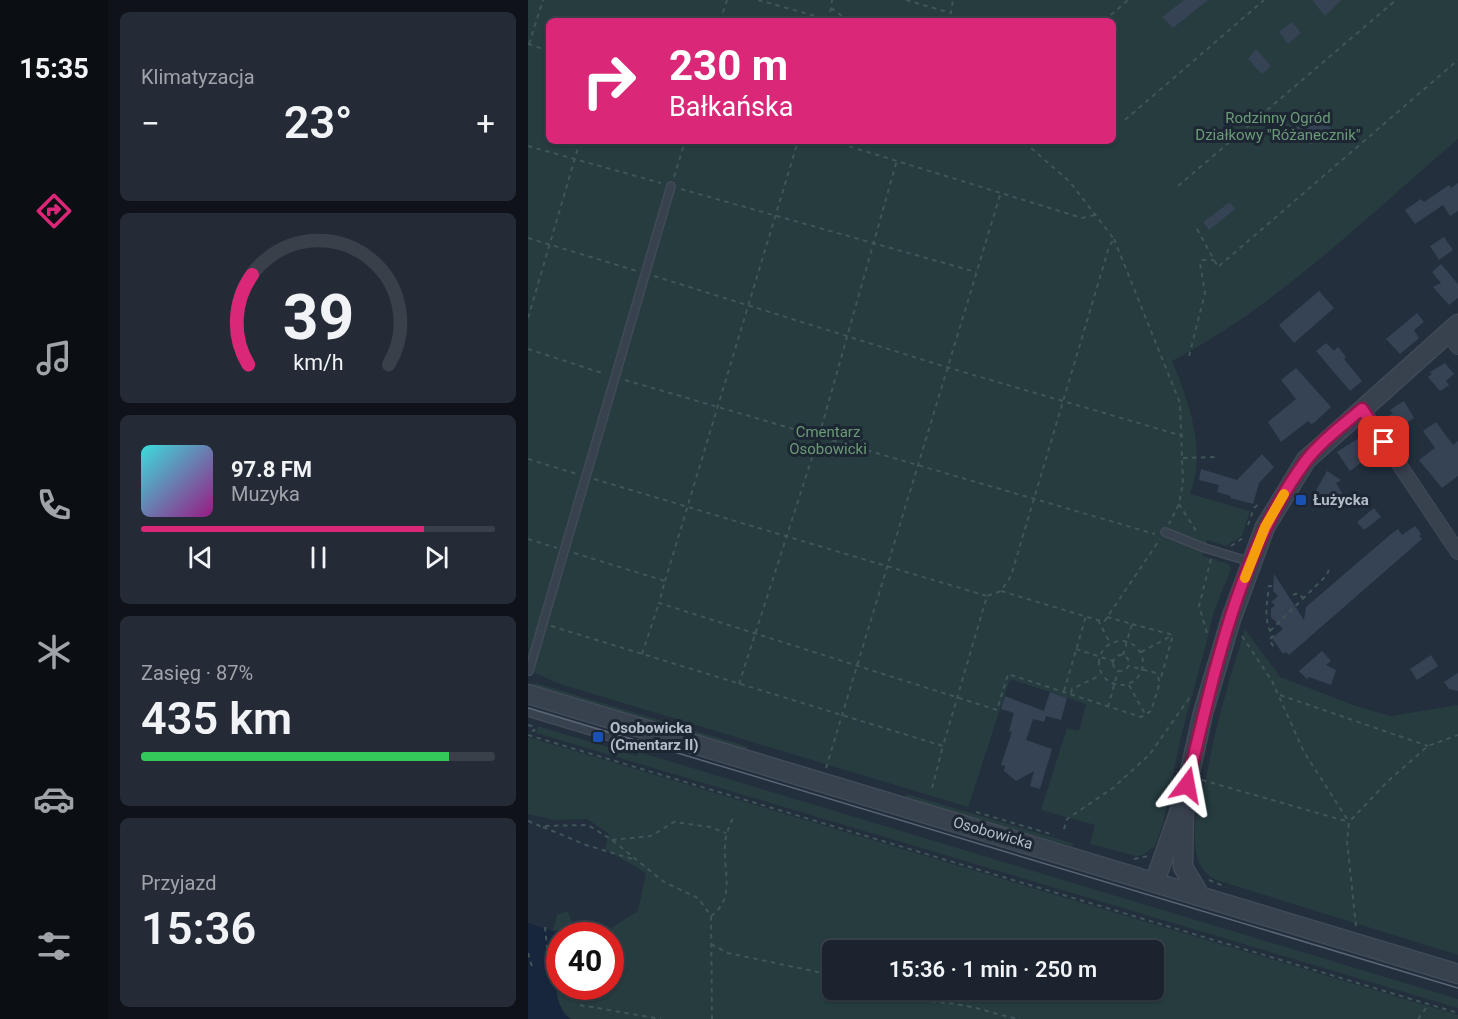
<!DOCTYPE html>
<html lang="pl">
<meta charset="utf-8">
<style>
body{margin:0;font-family:Roboto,sans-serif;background:#242b36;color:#f1f3f6;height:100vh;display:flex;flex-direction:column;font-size:22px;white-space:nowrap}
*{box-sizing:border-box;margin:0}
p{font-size:20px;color:#a0a4aa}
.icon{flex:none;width:33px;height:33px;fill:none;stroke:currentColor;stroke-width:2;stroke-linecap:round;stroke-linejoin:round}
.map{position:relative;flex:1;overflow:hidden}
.panel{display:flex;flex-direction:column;gap:12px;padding:12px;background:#0f1319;width:420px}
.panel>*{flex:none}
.top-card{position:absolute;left:18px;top:18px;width:570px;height:126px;border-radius:9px;box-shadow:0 2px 4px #0004,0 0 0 2px #39404a;background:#db2777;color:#fff;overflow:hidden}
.speed{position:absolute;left:18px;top:922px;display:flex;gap:12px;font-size:30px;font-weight:700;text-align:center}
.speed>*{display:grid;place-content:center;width:78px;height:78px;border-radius:50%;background:#1b232e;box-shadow:0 2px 4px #0004,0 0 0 2px #39404a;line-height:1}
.speed .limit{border:9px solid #d22;background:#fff;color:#111}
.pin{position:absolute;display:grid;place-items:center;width:51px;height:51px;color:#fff;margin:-26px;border-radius:12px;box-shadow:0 3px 9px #0006}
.me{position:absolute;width:66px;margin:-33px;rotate:13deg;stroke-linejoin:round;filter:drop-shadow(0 0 4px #0008)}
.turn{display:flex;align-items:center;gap:21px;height:126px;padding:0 24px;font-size:27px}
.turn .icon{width:78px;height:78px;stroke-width:2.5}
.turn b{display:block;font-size:42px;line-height:51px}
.big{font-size:45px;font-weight:600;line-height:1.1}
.panel .card{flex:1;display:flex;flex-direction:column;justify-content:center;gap:9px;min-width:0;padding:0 21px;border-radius:9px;background:#242b36}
.panel .dial{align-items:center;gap:0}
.dial svg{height:156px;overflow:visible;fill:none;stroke:#39404a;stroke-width:7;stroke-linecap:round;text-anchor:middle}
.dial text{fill:#f1f3f6;stroke:none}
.song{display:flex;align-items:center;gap:18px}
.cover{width:72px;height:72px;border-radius:9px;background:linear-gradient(135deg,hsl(180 70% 55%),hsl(310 70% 35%))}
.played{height:6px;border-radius:3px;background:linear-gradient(90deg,#db2777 80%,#39404a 80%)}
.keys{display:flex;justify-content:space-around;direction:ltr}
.heat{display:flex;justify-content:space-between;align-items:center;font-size:33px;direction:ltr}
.charge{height:9px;border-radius:4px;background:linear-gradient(90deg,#34c759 87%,#39404a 0)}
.trip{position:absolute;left:294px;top:940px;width:342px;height:60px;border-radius:9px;background:#1b232e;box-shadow:0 2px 4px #0004,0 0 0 2px #39404a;font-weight:600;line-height:60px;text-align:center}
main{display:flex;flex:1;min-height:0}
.dock{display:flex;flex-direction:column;width:108px;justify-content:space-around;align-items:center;background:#0b0e12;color:#a0a4aa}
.dock .icon{width:42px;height:42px}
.dock .current{color:#db2777}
.dock b{font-size:27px;color:#f1f3f6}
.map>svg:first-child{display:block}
</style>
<main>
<nav class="dock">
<b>15:35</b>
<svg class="icon current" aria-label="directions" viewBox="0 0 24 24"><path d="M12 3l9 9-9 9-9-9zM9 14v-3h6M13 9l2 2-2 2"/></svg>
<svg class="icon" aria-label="music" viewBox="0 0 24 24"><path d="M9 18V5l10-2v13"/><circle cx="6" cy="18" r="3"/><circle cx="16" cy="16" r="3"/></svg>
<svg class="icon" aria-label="phone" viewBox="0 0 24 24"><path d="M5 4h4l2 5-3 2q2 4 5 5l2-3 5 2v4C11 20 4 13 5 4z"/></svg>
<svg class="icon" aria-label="climate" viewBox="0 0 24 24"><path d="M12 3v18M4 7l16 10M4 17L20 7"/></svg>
<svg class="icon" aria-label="car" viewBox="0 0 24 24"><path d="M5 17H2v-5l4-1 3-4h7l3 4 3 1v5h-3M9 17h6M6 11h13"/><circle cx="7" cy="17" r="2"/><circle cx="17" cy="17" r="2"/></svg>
<svg class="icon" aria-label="filters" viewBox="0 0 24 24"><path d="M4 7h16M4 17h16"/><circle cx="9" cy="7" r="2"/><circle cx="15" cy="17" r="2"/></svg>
</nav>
<section class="panel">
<div class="card"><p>Klimatyzacja</p>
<div class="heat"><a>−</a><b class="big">23°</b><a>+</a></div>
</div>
<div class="card dial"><svg viewBox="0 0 100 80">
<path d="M14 69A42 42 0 1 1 86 69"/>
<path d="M14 69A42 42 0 0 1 16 23" stroke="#db2777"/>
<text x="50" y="56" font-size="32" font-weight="700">39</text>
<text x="50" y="72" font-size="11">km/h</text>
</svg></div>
<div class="card">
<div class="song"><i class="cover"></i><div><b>97.8 FM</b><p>Muzyka</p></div></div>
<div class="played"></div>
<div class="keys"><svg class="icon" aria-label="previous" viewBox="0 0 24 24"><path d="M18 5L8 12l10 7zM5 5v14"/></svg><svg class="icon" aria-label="pause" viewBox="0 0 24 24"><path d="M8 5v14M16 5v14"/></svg><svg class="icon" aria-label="next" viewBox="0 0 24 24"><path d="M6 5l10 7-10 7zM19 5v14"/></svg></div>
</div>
<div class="card"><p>Zasięg · 87%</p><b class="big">435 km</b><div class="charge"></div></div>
<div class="card"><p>Przyjazd</p><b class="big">15:36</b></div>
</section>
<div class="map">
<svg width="930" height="1019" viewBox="0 0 930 1019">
<rect width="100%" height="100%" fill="#242f3e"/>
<path fill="#263c3f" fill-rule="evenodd" d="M 0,0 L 930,0 L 930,139 C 840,216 749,306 644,361 C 661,402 679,451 662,494 L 722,511 L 714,536 L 698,546 L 679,540 L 675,556 L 701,564 L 703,569 C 698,583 682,617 682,629 L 653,736 L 635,823 L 627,846 L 615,855 L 608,856 L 562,844 L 567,825 L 513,810 L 539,728 L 551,731 L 558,704 L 482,679 L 440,807 L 32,684 L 0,670 ZM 21,21 L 585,21 L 585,141 L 21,141 Z
M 717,629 L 752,677 L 828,706 L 862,716 L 930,705 L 930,955 L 688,880 C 676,873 670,865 668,851 C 663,824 673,799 679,773 C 688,724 702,677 717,629 Z
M 8,683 L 221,747 L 211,752 L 2,688 Z
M 10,726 L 109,756 L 111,752 L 930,999 L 930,1008 L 8,733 Z
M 0,737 L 930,1015 L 930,1019 L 43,1019 C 31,1013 25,989 31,978 L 32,987 L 82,987 L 83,959 L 95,949 L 83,946 L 80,930 L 110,911 L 118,873 L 77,849 L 81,834 L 59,819 L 26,820 L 0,814 ZM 304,951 L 626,951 L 626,990 L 304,990 Z
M 379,794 L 547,844 L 543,846 L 382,803 L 383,798 L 378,797 Z
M 36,912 L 40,912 L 46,927 L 25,931 L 29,915 Z"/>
<path fill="#17263c" d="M 0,923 L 25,931 L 57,927 L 73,936 L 32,936 L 31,978 C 25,989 31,1013 43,1019 L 0,1019 Z"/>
<path fill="#364354" d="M 656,0 L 680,0 L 645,28 L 634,17 Z
M 784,0 L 813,0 L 797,16 Z
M 764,22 L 773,33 L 760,44 L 751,32 Z
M 728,49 L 743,66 L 734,74 L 720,59 Z
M 789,111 L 803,129 L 783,145 L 768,128 Z
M 930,183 L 930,211 L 922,216 L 915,205 L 887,224 L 877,210 L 893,199 L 896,202 L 921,185 L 923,188 Z
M 702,202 L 707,209 L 681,230 L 675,222 Z
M 916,237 L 925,250 L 911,260 L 902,246 Z
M 913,264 L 930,284 L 930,298 L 921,305 L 905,287 L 913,283 L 904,272 Z
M 791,291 L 806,308 L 766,343 L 751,325 Z
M 889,313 L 896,322 L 886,330 L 891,338 L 872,354 L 858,339 Z
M 798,343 L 806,351 L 810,347 L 818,357 L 816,359 L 834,381 L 822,391 L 788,351 Z
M 917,363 L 926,374 L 918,381 L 921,385 L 912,391 L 900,377 L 904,374 L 902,372 Z
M 768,368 L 803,407 L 786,423 L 783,424 L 780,421 L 753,442 L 740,422 L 768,399 L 753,380 Z
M 876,401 L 886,418 L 869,429 L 860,416 L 865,413 L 862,410 Z
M 908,422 L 925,445 L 930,441 L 930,476 L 914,488 L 891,460 L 907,448 L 895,431 Z
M 834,436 L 843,450 L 830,459 L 833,463 L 822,471 L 809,452 Z
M 734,454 L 746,467 L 731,483 L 725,504 L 702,498 L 703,496 L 689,492 L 691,485 L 671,480 L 673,469 L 709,480 Z
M 799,471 L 813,480 L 808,483 L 818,500 L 806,508 L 802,502 L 791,501 L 786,494 Z
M 846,508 L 853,517 L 836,530 L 829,522 Z
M 887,526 L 893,534 L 891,536 L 894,539 L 761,655 L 758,652 L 755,654 L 744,638 L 755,629 L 743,617 L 743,609 L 747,605 L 743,602 L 750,596 L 745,591 L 746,574 L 776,620 L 778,607 L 863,534 L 870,529 L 874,535 Z
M 794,651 L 803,661 L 798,665 L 808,670 L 803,685 L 781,677 L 779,679 L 771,671 Z
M 903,655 L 910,666 L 889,680 L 882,669 Z
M 930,673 L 930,691 L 921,689 L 916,682 Z
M 522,692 L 539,698 L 533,720 L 518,716 L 516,722 L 505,719 L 498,740 L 524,749 L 512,789 L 502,786 L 506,771 L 488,781 L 476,771 L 477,766 L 473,765 L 484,732 L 481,731 L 486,713 L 473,709 L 477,696 L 516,711 Z"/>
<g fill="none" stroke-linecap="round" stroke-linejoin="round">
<g stroke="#414a57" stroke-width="10">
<path id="service" d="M 637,532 L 677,548 L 723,562
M 1,671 L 143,186
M 0,712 L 106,744 L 140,743"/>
</g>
<g stroke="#414a57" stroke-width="16">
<path id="minor" d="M 920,332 L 930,347
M 834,409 L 930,552"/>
</g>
<g stroke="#414a57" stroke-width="21">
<path id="tertiary" d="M 0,694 L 930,974
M 656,807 L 655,867 L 671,894
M 627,881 L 656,799 L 675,713 L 703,619 L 737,527 L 778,460 L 930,324"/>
</g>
<path stroke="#3f5557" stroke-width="2" stroke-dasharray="4.5 4.5" stroke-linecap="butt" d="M 230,0 L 302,20
M 378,0 L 423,13 L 425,0
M 303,8 L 321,21
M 192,21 L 199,0
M 301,21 L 304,0
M 576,21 L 600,0
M 0,44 L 21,51
M 1,44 L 15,0
M 597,120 L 736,0
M 304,141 L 554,218 L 567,215
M 0,146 L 133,183
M 146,177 L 157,141
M 650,186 L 868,0
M 153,189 L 448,272
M 669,229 L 690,267 L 930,60
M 0,238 L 109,271
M 586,239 L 652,403 L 655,483 L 651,504 L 641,524
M 126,276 L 418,367 L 655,436
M 0,318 L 52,141
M 0,349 L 77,374
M 661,356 L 677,293 L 672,263 L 674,260 L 686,260
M 97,380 L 627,534
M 655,458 L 689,457
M 0,459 L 49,474
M 66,479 L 459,596
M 651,504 L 670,534
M 720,525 L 726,508 L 733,502
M 0,539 L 29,548
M 703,546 L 715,538
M 46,553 L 137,581 L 131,603 L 469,710 L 480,674 L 613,717 L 623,711 L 632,682 L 628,673 L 601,666
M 683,559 L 671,606 L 679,633 L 683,635
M 137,581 L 270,141
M 744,586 L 741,586 C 739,602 735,622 745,636 L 741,640 L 746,647
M 473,591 L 576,622 L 632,539
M 765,595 L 770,593 L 776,599
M 579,617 L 604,624 L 595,655
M 570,620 L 582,643
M 604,624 L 645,635 L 632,681
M 23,626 L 415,746 L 459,596 L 473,591 L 483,576 L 581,247 L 586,239 L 542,182 L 495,141
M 742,631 L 799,575 L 801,569
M 714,636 L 744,681 L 776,752 L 821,822
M571 663a22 22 0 1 1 44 0a22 22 0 1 1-44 0Z
M 548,649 L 585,661
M 613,652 L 645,635
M 114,654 L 131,603
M585 663a8 8 0 1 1 16 0a8 8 0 1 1-16 0Z
M 211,684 L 291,436 L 369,160
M 601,685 L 617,714
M 536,691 L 558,616
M 543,693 L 544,689 L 573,675
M 752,695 L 900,746
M 580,707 L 590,671
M 0,725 L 7,727 L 6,731 L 0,729
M 0,735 L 930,1013
M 298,768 L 473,192
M 674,780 L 821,822
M 404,788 L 415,746
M 448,812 L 526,835
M 0,821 L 12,826 L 60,825 L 84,840 L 136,882 L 170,898 L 183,916 L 184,1019
M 15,827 L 58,845 L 108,860
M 536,829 L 539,819 L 585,788 L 622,754 L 664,694
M 84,840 L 123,836 L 146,822 L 182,827 L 198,833
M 606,859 L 620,856
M 681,880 L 698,887
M 183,916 C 208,898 195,871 197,846 C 197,835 202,825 206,815
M 828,926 L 819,841 L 821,822 L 860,781 L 900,746 L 930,735
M 17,927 L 20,957
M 183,944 L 200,953 L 304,975
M 0,953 L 5,970
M 360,990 C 387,1003 405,1000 433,1005 C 453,1008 472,1016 492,1019
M 52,1005 L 133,1019
M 890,1019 L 901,1004"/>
<use href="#service" stroke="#38414e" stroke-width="7"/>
<use href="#minor" stroke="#38414e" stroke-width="14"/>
<use href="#tertiary" stroke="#38414e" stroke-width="18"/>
<path stroke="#5a6575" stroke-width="1.5" d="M 0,708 L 930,988"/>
</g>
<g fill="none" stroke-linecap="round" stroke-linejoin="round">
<g stroke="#8e194d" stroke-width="15">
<path id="route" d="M 659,785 C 686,675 709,555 777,462 C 792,442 815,425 834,409 L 856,442"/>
</g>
<use href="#route" stroke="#db2777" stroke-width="10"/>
<path stroke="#f59e0b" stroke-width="10" d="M 717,578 L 737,527 L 756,494"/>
</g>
<g fill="#1a4fb4" stroke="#1d2633" stroke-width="2">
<rect x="767" y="494" width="12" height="12" rx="3"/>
<rect x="64" y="731" width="12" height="12" rx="3"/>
</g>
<g text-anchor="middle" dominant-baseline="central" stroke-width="6" stroke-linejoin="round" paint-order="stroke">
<g font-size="15" fill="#6b9a76" stroke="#1d2633">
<text x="750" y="118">Rodzinny Ogród<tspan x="750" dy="17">Działkowy "Różanecznik"</tspan></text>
<text x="300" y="432">Cmentarz<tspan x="300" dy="17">Osobowicki</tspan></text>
</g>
<g font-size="15" font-weight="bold" fill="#b4bcc9" stroke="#1d2633" text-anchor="start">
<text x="785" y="500">Łużycka</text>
<text x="82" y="728">Osobowicka<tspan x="82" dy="17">(Cmentarz II)</tspan></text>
</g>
<g font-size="15" fill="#b4bcc9" stroke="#1d2633">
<text transform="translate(465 833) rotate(16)">Osobowicka</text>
</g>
</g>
</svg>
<div class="speed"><div class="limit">40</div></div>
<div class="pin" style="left:856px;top:442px;background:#d93025"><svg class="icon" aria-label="arrive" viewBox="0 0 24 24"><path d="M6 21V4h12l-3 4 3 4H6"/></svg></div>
<svg class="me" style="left:659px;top:785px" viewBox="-20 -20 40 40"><path d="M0-17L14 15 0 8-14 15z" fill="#db2777" stroke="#fff" stroke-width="4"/></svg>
<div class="trip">15:36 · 1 min · 250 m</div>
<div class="top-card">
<div class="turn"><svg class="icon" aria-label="right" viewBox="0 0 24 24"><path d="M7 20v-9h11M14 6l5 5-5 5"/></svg><div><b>230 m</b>Bałkańska</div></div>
</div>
</div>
</main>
